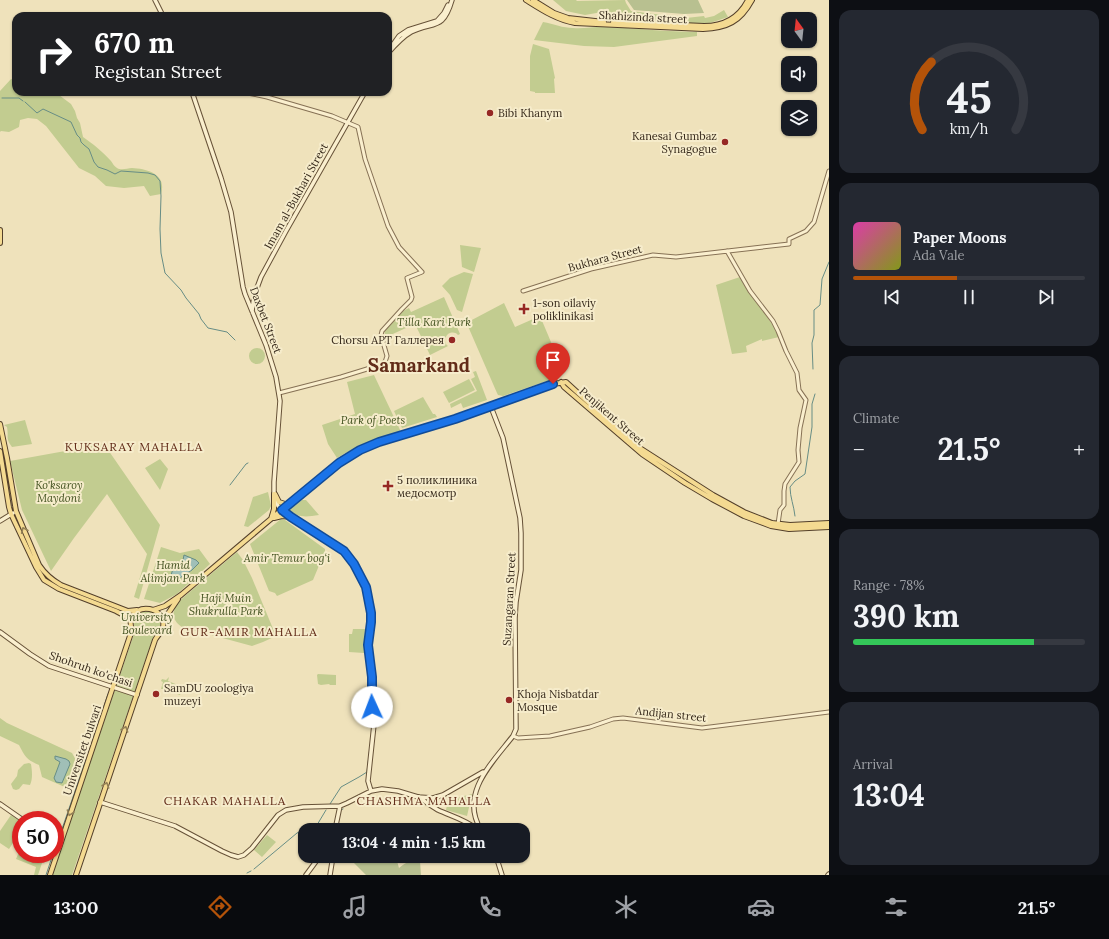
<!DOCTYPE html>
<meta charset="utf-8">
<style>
body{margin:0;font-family:Lora,serif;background:#242831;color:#f1f3f6;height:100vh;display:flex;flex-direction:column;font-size:15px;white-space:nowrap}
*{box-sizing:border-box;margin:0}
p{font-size:13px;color:#9ea1a6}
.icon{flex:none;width:22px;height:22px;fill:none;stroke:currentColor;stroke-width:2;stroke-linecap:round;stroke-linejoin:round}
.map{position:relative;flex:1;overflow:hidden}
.panel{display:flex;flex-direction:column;gap:10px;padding:10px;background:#0d0f14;width:280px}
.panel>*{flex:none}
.hud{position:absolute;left:12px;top:12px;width:380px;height:84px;border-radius:12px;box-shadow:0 1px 3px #0004;background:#202124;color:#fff;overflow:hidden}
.needle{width:26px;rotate:345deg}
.controls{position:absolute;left:781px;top:12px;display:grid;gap:8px}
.controls a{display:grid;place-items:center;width:36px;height:36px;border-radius:8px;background:#171b24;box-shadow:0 1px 3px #0004;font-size:20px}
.speed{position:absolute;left:12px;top:811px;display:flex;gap:8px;font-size:20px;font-weight:700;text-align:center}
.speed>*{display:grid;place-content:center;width:52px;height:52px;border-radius:50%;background:#171b24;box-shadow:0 1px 3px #0004;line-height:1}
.speed .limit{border:6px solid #d22;background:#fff;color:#111}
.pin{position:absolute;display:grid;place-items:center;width:34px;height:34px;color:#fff;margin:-41px -17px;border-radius:50% 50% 50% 0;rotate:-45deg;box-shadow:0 0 4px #0007}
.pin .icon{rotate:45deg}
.me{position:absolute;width:44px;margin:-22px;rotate:358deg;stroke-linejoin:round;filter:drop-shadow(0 0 3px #0008)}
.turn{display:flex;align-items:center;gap:14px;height:84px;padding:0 16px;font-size:18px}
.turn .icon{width:52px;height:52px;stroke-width:2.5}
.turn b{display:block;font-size:28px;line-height:34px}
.big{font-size:30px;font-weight:700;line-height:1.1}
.panel .widget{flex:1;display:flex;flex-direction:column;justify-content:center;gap:6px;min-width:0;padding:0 14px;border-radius:12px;background:#242831}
.panel .dial{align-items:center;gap:0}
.dial svg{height:104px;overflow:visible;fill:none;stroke:#363941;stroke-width:7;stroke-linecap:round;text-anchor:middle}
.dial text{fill:#f1f3f6;stroke:none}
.song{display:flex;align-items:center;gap:12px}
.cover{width:48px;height:48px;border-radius:6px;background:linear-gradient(135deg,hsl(320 70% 55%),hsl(70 70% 35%))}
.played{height:4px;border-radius:2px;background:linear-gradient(90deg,#b45309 45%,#363941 45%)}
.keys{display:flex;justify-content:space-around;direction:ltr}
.heat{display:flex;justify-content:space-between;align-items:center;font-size:22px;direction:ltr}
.charge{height:6px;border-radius:3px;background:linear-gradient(90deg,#34c759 78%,#363941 0)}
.trip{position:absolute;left:298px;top:823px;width:232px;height:40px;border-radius:12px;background:#171b24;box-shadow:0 1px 3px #0004;font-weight:700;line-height:40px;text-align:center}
.dock{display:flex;height:64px;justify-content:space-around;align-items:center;background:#090b0e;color:#9ea1a6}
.dock .icon{width:28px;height:28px}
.dock .active{color:#b45309}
.dock b{font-size:18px;color:#f1f3f6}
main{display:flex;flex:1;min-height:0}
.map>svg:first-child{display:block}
</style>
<main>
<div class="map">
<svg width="829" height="875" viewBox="0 0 829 875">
<rect width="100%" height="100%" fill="#efe2bb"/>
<path fill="#c2cc90" d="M 553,0 L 576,0 L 577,1 L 625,0 L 626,3 L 631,11 L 686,18 L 704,16 L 705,18 L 714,16 L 724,10 L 728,17 L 707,24 L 605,18 L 602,12 L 585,15 L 566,11 Z
M 543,22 C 554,24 563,28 573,28 C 585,29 596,26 607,27 C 637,28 667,32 697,32 L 697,36 L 614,47 L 584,46 L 534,40 Z
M 533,44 L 549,49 L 555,78 L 554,79 L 555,93 L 535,93 L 535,92 L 530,91 L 530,56 Z
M 11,79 L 16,81 L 16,92 L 55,92 L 71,104 L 75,111 L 77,118 L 80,123 L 83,137 C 92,143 104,153 111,161 C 113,164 114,166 117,168 C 122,171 127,168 132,168 C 148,169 167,174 161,194 L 150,196 L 144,186 L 124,188 L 106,186 L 95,176 L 79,168 L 46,126 L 37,119 L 28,118 L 20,120 L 19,127 L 9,132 L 1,131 L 0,132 L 0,91 Z
M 460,245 L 481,248 L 474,272 L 462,267 Z
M 464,272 L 473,274 L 462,312 L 457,310 L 450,295 L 442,286 L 450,278 Z
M 740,277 L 772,324 L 779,337 L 762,341 L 762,339 L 746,346 L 747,352 L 732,354 L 716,285 Z
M 444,297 L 460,334 L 458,335 C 455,332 452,332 448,334 C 444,338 444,343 448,346 L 430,355 L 415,324 L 386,337 L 384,331 L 403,311 L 409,308 L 411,312 Z
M 504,303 L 515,327 L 540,316 L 559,361 C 560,367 557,372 559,377 L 503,396 L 498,395 L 497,393 L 467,324 L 468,322 Z
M249 356a8 8 0 1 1 16 0a8 8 0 1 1-16 0Z
M 476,371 L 487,400 L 463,408 L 461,403 L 451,408 L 450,404 L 477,391 L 471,379 L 475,377 L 473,372 Z
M 374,375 L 401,432 C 379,439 357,445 337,458 L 328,444 L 322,425 L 355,414 L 347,382 Z
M 469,379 L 475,390 L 449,403 L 443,392 Z
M 423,397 L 433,414 L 435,414 L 437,417 L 402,428 L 394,411 Z
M 25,420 L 32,444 L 12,447 C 5,437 9,438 7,427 L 4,425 Z
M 104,444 L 160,525 L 139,599 L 134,597 L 147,554 L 107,494 L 74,538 L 51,571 L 22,510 L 10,461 Z
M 160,459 L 168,469 L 160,490 L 145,468 Z
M 268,492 L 271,506 L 269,510 L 248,527 L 244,526 L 253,497 Z
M 302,500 L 306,500 L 319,515 C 306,517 299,518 288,510 Z
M 281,519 L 285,520 L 325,549 L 325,551 L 313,580 L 277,596 L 275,593 L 269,591 L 250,544 Z
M 161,547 L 180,553 L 199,549 L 210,564 L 177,594 L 160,603 L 144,599 Z
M 237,552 L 243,560 L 252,578 L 276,636 L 263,642 L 252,646 L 182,627 C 171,620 172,611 178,602 Z
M 148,610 C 150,611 152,611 154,612 C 164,618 161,629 154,635 L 72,875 L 52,875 L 135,631 C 132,620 136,612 148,610 Z
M 353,629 L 365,629 L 364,653 L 349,652 L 349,634 L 352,634 Z
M 318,674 L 336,675 L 336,685 L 330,685 L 329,684 L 321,685 L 318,684 L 317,675 Z
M 169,677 L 168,681 L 183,687 L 180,695 L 163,689 L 161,689 L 163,682 L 161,681 L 162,679 L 166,680 Z
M 0,718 L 7,723 L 72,753 L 77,762 L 67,788 L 42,777 L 39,765 C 27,760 25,757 19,745 L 0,736 Z
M 29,763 L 31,764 C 32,770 33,779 30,785 L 23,784 L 19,789 L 16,790 L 13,789 L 11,784 L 17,776 L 18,770 L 24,764 Z
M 472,794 L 467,816 L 446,810 L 448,800 Z
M 11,815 L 21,822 L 21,831 L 9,849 L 0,843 L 0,831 Z
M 267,835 L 276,842 L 262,857 L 254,850 Z
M 21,847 L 21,854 L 45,854 L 38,875 L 34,875 L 36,867 L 16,859 Z"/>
<path fill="#b8c090" d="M 627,0 L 698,0 L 704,13 L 684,14 L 634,10 Z
M 352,856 L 392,856 L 392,860 L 397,861 L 399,868 C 406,862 411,860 420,861 L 421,875 L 366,875 L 353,862 Z"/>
<path fill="#a0bfb7" stroke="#678d85" d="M 184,555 L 196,560 L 199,563 L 192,570 L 172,583 L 169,581 L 173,569 L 177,569 L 179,564 L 183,560 Z
M 55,756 L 66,759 L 69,761 L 70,764 L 62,783 L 56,782 L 54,778 L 60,762 L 55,759 Z"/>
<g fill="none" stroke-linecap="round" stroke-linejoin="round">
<path stroke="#678d85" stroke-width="1" d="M 2,98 L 19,98 L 23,101
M 25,102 L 37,113 L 43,109 L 71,122 L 77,135 L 80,138 L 81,142 L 84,145 L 89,149 L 94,162 L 98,167 L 107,170 L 115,174 L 121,171 L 148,173 L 155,175 L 160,181 L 161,196 L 160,229 L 161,253 L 165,273 L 181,290 L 186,298 L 199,314 L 201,319 L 208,328 L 227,332 L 235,340
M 813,369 L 812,343 L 814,335 L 814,310 L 820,305 L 822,279 L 829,262
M 230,485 L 246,464 L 248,463
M 795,516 C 794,506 790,497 790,487 L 795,481 L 805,474 L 812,427 L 812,404 L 815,394
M 367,622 L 367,621
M 367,626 L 366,648 L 370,680
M 370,701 L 372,717 L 372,726
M 89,752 L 108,694
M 330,804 L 341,787 L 359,777 L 367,772 L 372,731
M 341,810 L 343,809
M 61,832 L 86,759
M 55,849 L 59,838
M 254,869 L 297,833 L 303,830 L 314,830 L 326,810
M 247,873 L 251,871
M 46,875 L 53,854"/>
<g stroke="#867155" stroke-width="5">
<path id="tertiary" d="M 243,92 L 267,97 L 332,116 L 358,127 L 365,159 L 388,226 L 399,247 L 422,272 L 407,278 L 412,297 L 411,300 L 402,309 L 382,331 L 381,335 L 387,356 L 385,362 L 380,365 L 341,377 L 279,393
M 727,251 L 750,291 L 773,321 L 778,331 L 786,351 L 797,373 L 799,390 L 806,400 L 800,428 L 798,450 L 799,462 L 785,484 L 784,491 L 784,505 L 780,510 L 778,524
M 523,291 L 591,269 L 653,255 L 676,257 L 789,244 L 789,239 L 806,231 L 814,222 L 829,171
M 513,736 L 518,738 L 550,736 L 590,727 L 613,719 L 623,718 L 702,728 L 829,712"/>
</g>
<g stroke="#675238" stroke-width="5.5">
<path id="secondary" d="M 155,0 L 163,16
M 389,50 L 399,36 L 408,30 L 437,21 L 444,13 L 448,5
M 388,53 C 395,45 402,37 411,32 C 434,21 443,31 452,0
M 192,92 L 221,178 L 231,212 L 243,287 L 245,294 L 266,345 L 276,377 L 280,401 L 274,482 L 274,494 L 278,506 L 291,517 L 344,551 L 354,564 L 366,587 L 371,613 L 368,649 L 372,677 L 372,702 L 375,715 L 368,781 L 371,791
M 252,311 L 254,296 L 261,277 L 286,231 L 365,92
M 0,521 L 13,513
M 0,632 L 30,654 L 49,666 L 137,695
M 419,797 C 425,802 431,806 438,810 C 451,816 467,820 478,830
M 100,802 L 175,826 L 222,851 L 231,855 L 238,857 L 244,855 L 252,848 L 278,815 L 286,810 L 303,807 L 340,806 L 347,803 L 371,791 L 382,789 L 398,791 L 418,797 L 433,798 L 443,795 L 483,772
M 0,804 L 23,820
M 335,830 L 340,806
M 481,830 C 459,794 492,763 513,736 L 516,729 L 515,618 L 516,602 L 521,570 L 521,533 L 520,518 L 503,438 L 491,407
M 55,835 L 62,837
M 496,856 L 502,875
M 306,875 L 320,856
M 330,875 L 333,856
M 828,875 L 829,874"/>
</g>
<g stroke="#533f2a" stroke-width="6">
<path id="primary" d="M 526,0 C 542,10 557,20 575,23 L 703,29 C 727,28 740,22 752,0
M 533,0 L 554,13 L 568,18 L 604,22
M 613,22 L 704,26 C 724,26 739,18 748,0
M 0,230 L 0,243
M 561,382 L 564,387 L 642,454 L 685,483 L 712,499 L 744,516 L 771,526 L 789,529 L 829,527
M 0,424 L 7,458 L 16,511 L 39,565 C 45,574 52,580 61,585 L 128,611 L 137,610
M 0,451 L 9,507 L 11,514 L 36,567 L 44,580 L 59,589 L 116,611 L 131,619
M 275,494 L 279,502 L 288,505
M 274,518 L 282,516 L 291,517
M 271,519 L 274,509 L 274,494
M 153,610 L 165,606 L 181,595 L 285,507 L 345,459 L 360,450 L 379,442 L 443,423 L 540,389 L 553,384 L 566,382 L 635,445 L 713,495 L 744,512 L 772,523 L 790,525 L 829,523
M 163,621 L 178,599
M 50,875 L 132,630 C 131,627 130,624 131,621 C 134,601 167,607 163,627 C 162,632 157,636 155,640 L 76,875"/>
</g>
<use href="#tertiary" stroke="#faefce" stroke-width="3"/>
<use href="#secondary" stroke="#faefce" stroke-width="3.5"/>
<use href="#primary" stroke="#f4da91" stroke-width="4"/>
</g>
<defs><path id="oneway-chevron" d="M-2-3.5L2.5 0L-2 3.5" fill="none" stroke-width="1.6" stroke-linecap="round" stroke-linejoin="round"/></defs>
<g stroke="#948156">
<use href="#oneway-chevron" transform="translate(24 530) rotate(-114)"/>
<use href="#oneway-chevron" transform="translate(125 729) rotate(-71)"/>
<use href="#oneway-chevron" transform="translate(106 785) rotate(-71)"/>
<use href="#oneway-chevron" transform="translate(70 813) rotate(109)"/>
</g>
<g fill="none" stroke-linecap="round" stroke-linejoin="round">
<g stroke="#114b97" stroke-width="10">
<path id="route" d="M 372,707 L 372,677 L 368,645 L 371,622 L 371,613 L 366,587 L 354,564 L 344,551 L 291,517 L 282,510 L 339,463 L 360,450 L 379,442 L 455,419 L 553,384"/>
</g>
<use href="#route" stroke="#1a73e8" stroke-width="7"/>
</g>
<g fill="#962824" stroke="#f6eccb" stroke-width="1.5">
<circle cx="490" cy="113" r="4"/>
<circle cx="725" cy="142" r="4"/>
<path d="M522 303h4v4h4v4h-4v4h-4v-4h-4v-4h4z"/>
<circle cx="452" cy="340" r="4"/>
<path d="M386 480h4v4h4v4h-4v4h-4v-4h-4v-4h4z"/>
<circle cx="156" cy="694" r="4"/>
<circle cx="509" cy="700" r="4"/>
</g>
<g text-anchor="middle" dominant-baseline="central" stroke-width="4" stroke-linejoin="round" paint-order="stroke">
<g font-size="11" fill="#35281a" stroke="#f6eccb">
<text transform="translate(643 17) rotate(3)">Shahizinda street</text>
<text transform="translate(296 196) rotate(-61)">Imam al-Bukhari Street</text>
<text transform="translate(605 258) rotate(-15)">Bukhara Street</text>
<text transform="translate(266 320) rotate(69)">Daxbet Street</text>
<text transform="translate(612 416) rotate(41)">Penjikent Street</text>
<text transform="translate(509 599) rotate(-87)">Suzangaran Street</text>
<text transform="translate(91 669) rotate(19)">Shohruh ko'chasi</text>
<text transform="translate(671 714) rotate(6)">Andijan street</text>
<text transform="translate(82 750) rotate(-71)">Universitet bulvari</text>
</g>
<g font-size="11" fill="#35281a" stroke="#f6eccb" text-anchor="start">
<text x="498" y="113">Bibi Khanym</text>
<text x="717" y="136" text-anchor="end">Kanesai Gumbaz<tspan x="717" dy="13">Synagogue</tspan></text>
<text x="533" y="303">1-son oilaviy<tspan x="533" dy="13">poliklinikasi</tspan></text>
<text x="444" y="340" text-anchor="end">Chorsu АРТ Галлерея</text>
<text x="397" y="480">5 поликлиника<tspan x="397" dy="13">медосмотр</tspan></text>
<text x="164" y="688">SamDU zoologiya<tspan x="164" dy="13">muzeyi</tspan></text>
<text x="517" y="694">Khoja Nisbatdar<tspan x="517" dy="13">Mosque</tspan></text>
</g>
<g font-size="11" font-style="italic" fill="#435220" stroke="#f6eccb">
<text x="434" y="322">Tilla Kari Park</text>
<text x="373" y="420">Park of Poets</text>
<text x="59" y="485">Ko'ksaroy<tspan x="59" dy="13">Maydoni</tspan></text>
<text x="287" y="558">Amir Temur bog‘i</text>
<text x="173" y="565">Hamid<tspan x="173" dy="13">Alimjan Park</tspan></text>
<text x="226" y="598">Haji Muin<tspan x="226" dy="13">Shukrulla Park</tspan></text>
<text x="147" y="617">University<tspan x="147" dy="13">Boulevard</tspan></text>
</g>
<g font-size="12" letter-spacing="1" fill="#622c19" stroke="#f6eccb">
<text x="134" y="446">KUKSARAY MAHALLA</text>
<text x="249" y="631">GUR-AMIR MAHALLA</text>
<text x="225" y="800">CHAKAR MAHALLA</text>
<text x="424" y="800">CHASHMA MAHALLA</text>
</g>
<g font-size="19" font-weight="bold" fill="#622c19" stroke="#f6eccb">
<text x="419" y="365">Samarkand</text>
</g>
</g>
</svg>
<div class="controls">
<a><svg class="needle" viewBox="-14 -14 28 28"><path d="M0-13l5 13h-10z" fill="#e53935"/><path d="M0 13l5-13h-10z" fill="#9ea1a6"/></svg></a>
<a><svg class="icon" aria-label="sound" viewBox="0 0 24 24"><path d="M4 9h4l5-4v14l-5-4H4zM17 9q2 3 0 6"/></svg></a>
<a><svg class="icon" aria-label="layers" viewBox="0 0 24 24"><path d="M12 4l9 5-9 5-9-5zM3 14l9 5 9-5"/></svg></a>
</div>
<div class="speed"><div class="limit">50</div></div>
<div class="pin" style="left:553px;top:384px;background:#d93025"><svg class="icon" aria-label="arrive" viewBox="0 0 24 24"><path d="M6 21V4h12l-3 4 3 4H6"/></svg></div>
<svg class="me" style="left:372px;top:707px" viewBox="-20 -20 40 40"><circle r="19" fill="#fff"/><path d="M0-13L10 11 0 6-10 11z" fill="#1a73e8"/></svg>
<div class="trip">13:04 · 4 min · 1.5 km</div>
<div class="hud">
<div class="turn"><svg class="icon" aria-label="right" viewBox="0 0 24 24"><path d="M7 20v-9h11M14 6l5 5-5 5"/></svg><div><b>670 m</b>Registan Street</div></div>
</div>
</div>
<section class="panel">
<div class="widget dial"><svg viewBox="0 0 100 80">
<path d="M14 69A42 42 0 1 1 86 69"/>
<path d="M14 69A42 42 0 0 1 21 17" stroke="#b45309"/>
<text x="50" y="56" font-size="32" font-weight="700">45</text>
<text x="50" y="72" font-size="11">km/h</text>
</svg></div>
<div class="widget">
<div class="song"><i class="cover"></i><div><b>Paper Moons</b><p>Ada Vale</p></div></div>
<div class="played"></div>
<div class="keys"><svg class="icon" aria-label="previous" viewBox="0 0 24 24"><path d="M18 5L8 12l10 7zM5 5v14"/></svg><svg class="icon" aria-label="pause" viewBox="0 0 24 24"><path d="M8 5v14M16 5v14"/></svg><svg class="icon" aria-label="next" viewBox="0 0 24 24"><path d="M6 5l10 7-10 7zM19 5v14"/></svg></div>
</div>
<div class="widget"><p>Climate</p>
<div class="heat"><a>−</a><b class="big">21.5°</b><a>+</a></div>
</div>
<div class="widget"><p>Range · 78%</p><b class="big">390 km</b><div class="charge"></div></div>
<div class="widget"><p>Arrival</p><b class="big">13:04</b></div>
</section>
</main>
<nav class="dock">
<b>13:00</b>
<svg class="icon active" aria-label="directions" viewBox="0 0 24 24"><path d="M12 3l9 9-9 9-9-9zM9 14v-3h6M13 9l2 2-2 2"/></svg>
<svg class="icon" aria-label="music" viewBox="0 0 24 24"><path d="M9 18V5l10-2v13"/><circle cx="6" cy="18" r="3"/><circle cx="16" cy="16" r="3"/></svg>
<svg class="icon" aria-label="phone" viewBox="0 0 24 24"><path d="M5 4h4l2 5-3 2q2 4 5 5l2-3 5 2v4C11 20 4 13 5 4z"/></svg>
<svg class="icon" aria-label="climate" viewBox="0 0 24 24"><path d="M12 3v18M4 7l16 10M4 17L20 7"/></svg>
<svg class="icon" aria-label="car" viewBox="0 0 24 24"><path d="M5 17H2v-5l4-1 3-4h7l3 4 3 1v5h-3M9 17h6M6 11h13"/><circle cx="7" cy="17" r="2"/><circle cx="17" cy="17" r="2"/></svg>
<svg class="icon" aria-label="filters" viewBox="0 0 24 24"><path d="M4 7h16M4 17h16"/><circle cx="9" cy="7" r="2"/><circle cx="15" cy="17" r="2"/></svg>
<b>21.5°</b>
</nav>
